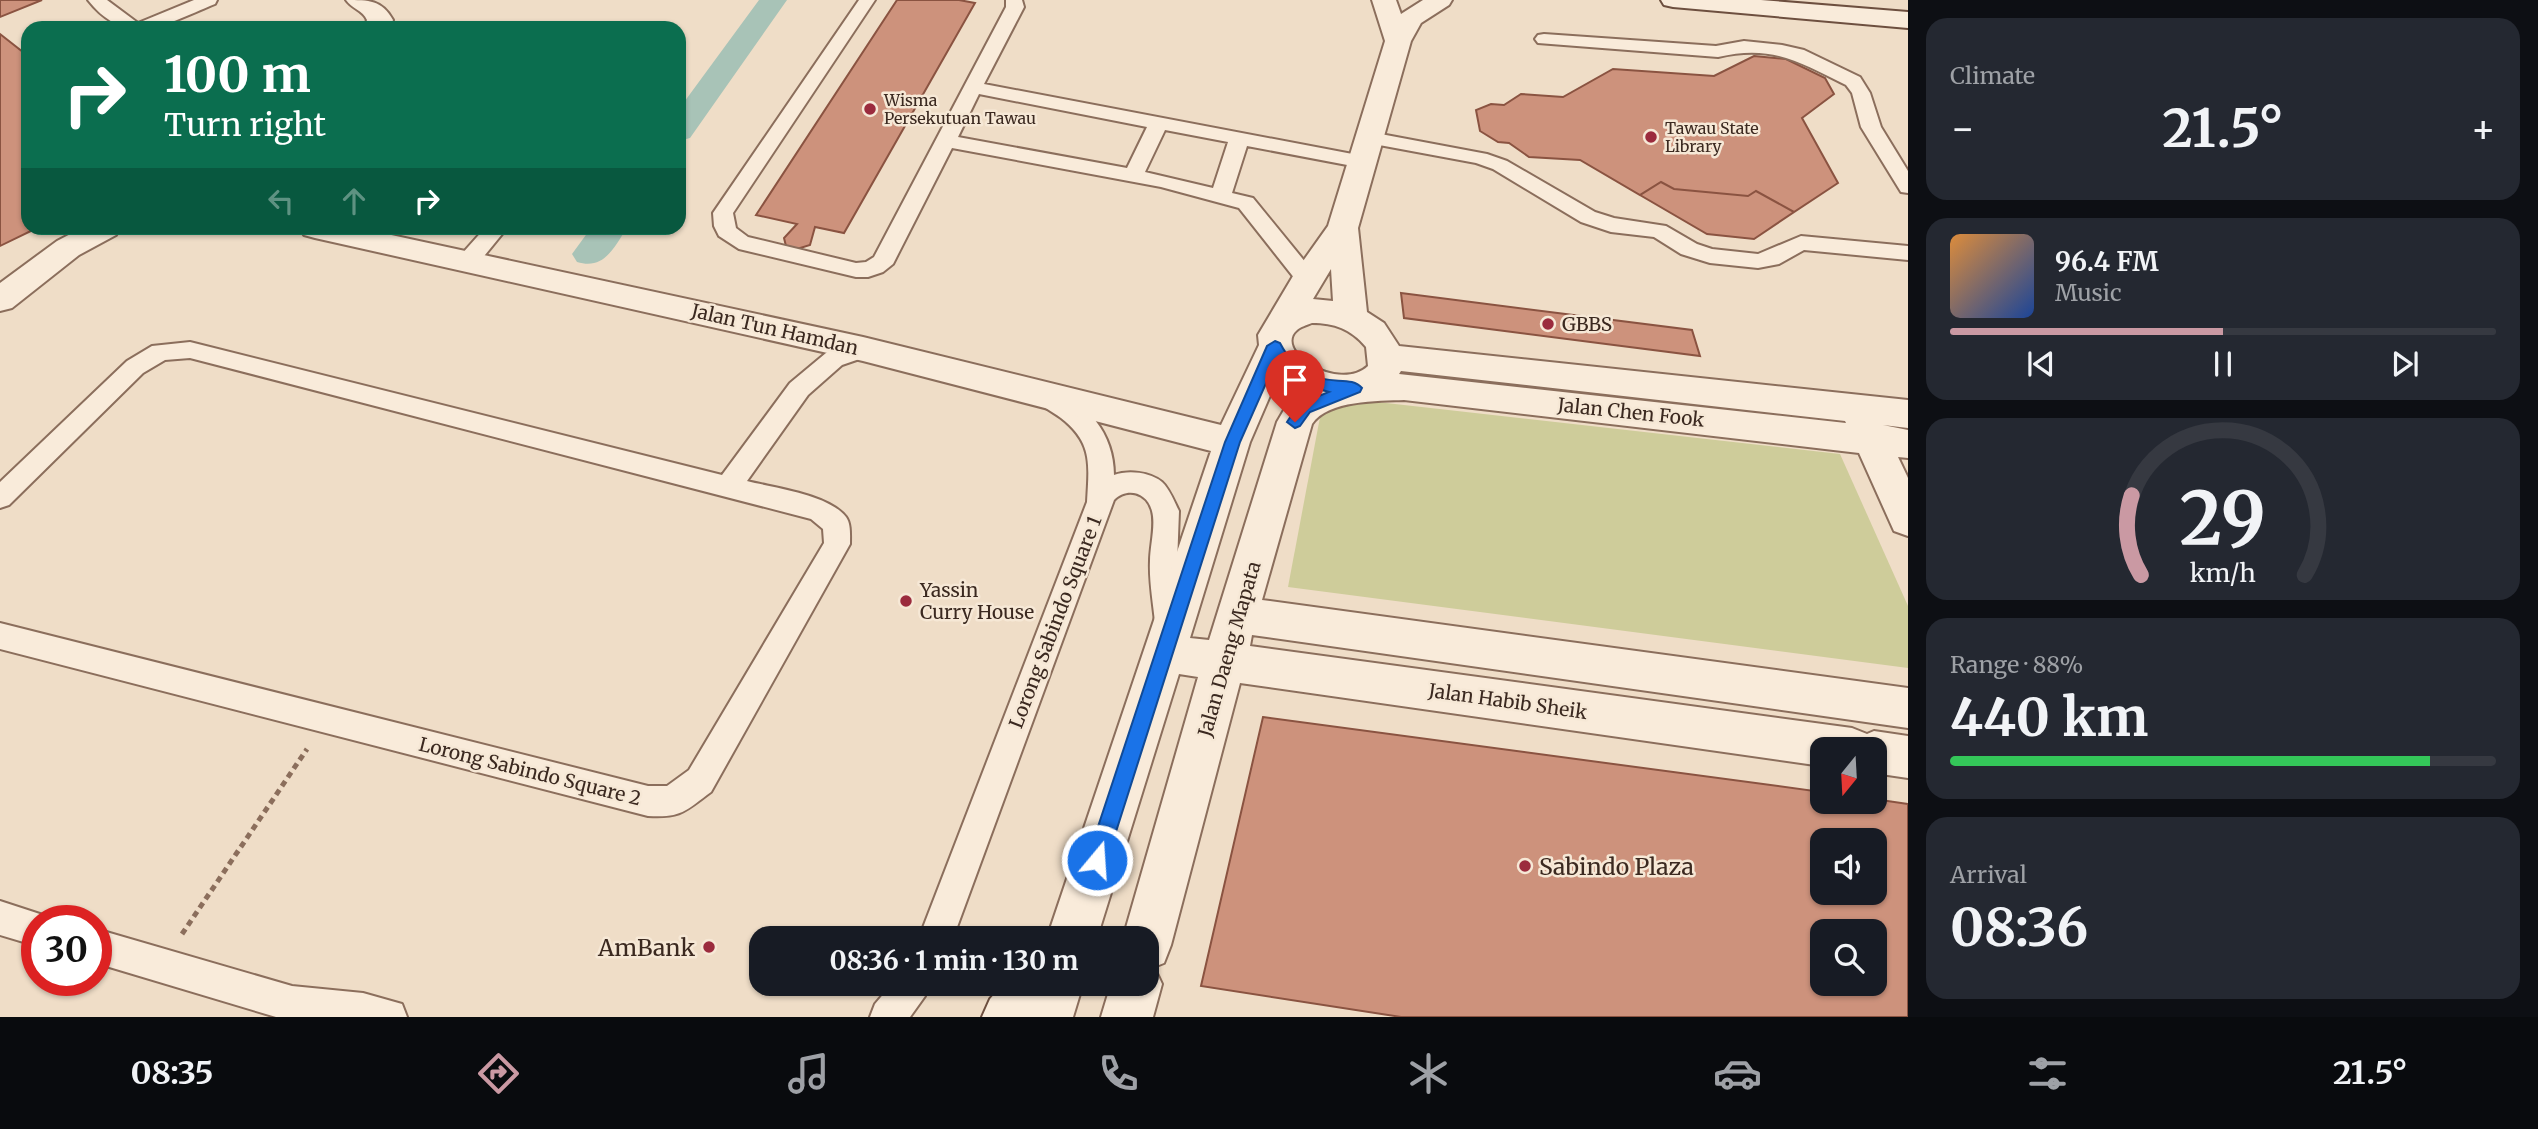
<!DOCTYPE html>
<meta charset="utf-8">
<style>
body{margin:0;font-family:Merriweather,serif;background:#242831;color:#f1f3f6;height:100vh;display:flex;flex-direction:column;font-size:26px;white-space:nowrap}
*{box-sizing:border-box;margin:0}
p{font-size:23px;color:#9ea1a6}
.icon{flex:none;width:38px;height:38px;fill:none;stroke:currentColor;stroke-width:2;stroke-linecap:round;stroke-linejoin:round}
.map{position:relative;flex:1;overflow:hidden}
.details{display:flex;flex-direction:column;gap:18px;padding:18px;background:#0d0f14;width:630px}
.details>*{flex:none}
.top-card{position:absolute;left:21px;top:21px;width:665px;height:214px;border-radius:21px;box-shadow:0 2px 5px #0004;background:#0b6e4f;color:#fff;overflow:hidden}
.needle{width:46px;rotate:198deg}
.tools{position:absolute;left:1810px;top:737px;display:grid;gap:14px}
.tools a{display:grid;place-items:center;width:77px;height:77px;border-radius:14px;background:#171b24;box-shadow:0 2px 5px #0004;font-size:35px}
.speed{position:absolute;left:21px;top:905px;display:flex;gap:14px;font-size:35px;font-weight:700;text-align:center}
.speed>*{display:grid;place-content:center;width:91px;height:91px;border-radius:50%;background:#171b24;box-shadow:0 2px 5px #0004;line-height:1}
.speed .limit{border:10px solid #d22;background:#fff;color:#111}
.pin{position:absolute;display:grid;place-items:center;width:60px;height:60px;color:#fff;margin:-72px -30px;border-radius:50% 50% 50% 0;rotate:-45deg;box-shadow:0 0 7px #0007}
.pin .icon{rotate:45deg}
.me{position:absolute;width:77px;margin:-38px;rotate:18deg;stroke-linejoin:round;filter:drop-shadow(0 0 5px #0008)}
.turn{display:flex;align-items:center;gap:24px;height:147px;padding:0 28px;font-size:32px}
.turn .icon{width:91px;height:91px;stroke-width:2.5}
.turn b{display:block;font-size:49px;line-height:60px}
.lanes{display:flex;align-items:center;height:66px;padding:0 28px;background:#0003;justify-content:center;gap:35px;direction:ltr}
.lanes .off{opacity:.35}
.big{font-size:52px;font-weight:700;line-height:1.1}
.details .widget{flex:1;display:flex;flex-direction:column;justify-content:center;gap:10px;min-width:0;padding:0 24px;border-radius:21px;background:#242831}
.details .dial{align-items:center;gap:0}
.dial svg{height:182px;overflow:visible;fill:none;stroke:#363941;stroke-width:7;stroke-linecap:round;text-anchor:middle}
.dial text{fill:#f1f3f6;stroke:none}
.song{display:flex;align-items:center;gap:21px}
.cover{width:84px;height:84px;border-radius:10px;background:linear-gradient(135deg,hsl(30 70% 55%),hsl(220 70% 35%))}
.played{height:7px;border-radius:4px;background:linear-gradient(90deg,#ca99a3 50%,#363941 50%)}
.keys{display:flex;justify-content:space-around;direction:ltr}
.heat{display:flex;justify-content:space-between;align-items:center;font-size:38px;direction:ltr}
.charge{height:10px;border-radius:5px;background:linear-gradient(90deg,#34c759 88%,#363941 0)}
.trip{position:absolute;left:749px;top:926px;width:410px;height:70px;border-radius:21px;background:#171b24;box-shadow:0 2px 5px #0004;font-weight:700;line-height:70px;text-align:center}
.tabs{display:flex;height:112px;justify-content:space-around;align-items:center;background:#090b0e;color:#9ea1a6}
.tabs .icon{width:49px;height:49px}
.tabs .selected{color:#ca99a3}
.tabs b{font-size:32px;color:#f1f3f6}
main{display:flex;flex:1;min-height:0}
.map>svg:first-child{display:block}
</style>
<main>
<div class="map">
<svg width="1908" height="1017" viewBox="0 0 1908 1017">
<rect width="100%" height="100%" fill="#efddc7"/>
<path fill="#cecc9a" d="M 1324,396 L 1840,454 L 1908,606 L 1908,668 L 1288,587 Z"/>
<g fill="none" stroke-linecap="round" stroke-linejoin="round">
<path fill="#a8c3b7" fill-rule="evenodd" d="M 759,0 L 787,0 L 690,138 L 679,141 L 679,109 Z
M 591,228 L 627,228 C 613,249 604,270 577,262 L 572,254 Z"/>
</g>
<path fill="#cd927c" stroke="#8a5341" stroke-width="2" fill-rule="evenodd" d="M 0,0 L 42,0 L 0,17 Z
M 897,0 L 959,0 L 975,3 L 844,233 L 815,227 L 810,245 L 797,249 L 786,246 L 784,238 L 797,224 L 756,215 Z
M 0,34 L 28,56 L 28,228 L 37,228 L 0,246 Z
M 1754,56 L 1786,59 L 1825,78 L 1834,94 L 1802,118 L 1838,183 L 1794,212 L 1756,191 L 1748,196 L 1674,189 L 1661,182 L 1640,195 L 1580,160 L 1529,157 L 1509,143 L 1498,142 L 1480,131 L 1476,110 L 1491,104 L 1504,105 L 1521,94 L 1563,97 L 1613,69 L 1714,76 Z
M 1661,182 L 1674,189 L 1748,196 L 1756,191 L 1794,212 L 1754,239 L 1707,234 L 1640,195 Z
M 1401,293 L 1692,330 L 1700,356 L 1404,318 Z
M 1263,717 L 1822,792 L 1822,802 L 1874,799 L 1908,804 L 1908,1017 L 1401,1017 L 1201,986 ZM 1822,840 L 1874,840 L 1874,892 L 1822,892 ZM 1822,931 L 1874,931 L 1874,984 L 1822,984 Z"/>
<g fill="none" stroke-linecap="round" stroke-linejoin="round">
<g stroke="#8b6e5c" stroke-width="4">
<path id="lane" d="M 88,0 L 107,0 L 138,23 L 194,0 L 217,0 L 215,4 C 168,23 127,50 88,0 Z
M 859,0 L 875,0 L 733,213 L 736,228 L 748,237 L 856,263 L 866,262 L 874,257 L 1006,7 L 1006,0 L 1022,0 L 1024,7 L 984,84 L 1363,156 L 1370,158 L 1373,162 L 1370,166 L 1363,168 L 1247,146 L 1232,193 L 1253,198 L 1315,274 L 1318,279 L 1315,284 L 1307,286 L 1299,284 L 1239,208 L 1161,187 L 952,148 L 893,264 L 883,272 L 868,277 L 856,277 L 739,249 L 719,236 L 714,226 L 713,213 ZM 979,94 L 1147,127 L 1127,168 L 958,137 ZM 1165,130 L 1228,142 L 1213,188 L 1145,172 Z
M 1544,34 L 1716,46 L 1744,41 L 1782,45 L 1804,50 L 1860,77 L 1870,93 L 1881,127 L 1908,171 L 1908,193 L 1901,192 L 1861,127 L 1852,93 L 1846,85 C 1799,62 1772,44 1718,57 L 1538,43 L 1535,39 L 1538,35 Z
M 1370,132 L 1487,154 L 1507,161 L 1595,212 L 1614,218 L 1666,226 L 1697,244 L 1712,249 L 1758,254 L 1801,236 L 1908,246 L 1908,260 L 1804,250 L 1779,264 L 1758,268 L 1710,263 L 1681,254 L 1654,237 L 1611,232 L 1581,222 L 1493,169 L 1476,163 L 1363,142 L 1360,138 Z
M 485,228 L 507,228 L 476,266 L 468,268 L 460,266 L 457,261 L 460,256 Z
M 863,341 L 871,343 L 875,349 L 871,355 L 842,365 L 808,395 L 747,481 C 774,488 828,494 846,517 C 851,524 850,535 850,544 L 711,792 C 685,811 682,818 648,816 L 0,649 L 0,623 L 648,786 L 667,786 L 689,770 L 824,543 L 823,529 L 811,519 L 190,358 L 165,360 L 143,373 L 9,505 L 0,508 L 0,482 L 127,361 L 152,346 L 190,342 L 722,475 L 790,383 L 826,353 Z
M 1048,388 C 1087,400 1114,434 1114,475 C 1128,470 1150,472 1162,482 C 1169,488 1175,503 1179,511 L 1177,564 L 1183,622 L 1179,631 L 1169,634 L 1159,631 L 1155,622 C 1153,602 1149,581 1150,561 C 1150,546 1156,525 1152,511 C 1147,492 1127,487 1114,500 L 953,938 L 919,938 L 1087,502 C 1089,464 1093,443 1061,418 C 1052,411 1041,407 1036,397 L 1039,391 Z
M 0,901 L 49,917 L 50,920 L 37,920 L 37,946 L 0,935 Z
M 96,929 L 292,986 L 363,993 L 402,1004 L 407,1017 L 276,1017 L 96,963 Z
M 892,984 L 930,984 L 925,996 L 910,1017 L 870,1017 L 875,1004 Z"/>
</g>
<g stroke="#8b6e5c" stroke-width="4">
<path id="street" d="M 346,0 C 369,0 382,0 393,20 L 390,28 L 364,28 L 367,20 C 363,10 352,9 346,0 Z
M 1372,0 L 1396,0 L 1401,14 L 1423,0 L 1452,0 L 1449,5 L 1421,23 L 1411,41 L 1358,228 L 1367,312 L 1384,323 L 1399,346 L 1908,400 L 1908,428 L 1883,425 L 1908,430 L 1908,458 L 1898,457 L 1908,478 L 1908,536 L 1894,531 L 1859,453 L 1404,400 C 1378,401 1328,400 1312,424 L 1262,600 L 1908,688 L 1908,728 L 1252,635 L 1250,646 L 1852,728 L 1867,734 L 1874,731 L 1908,736 L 1908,778 L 1874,773 L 1874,749 L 1822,749 L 1822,766 L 1240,683 L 1171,945 L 1164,963 L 1154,967 L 1162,984 L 1153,1017 L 1101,1017 L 1111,984 L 1146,984 L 1146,938 L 1123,938 L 1198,677 L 1179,674 L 1097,938 L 1047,938 L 1211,451 L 863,361 L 315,238 L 304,235 L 300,228 L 359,228 L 863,337 L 1221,425 L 1259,345 L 1258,335 L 1296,271 L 1328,226 L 1385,41 ZM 1331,269 L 1333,301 L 1313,299 ZM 1312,323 C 1334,323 1351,329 1366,347 L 1368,366 C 1339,393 1272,351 1297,330 C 1300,327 1307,325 1312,323 ZM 1401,371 L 1845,421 L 1846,423 L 1399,374 ZM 1278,377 L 1305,393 L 1291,398 L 1277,422 L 1209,640 L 1190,638 L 1250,442 Z
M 82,228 L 120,228 L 116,235 L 79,255 L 12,308 L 0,311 L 0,283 L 57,241 Z
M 1032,984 L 1083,984 L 1073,1017 L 1021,1017 Z"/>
</g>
<g stroke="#6d4f3f" stroke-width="4">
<path id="secondary" d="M 1661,0 L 1761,0 L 1908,12 L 1908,28 L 1673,7 L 1664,5 Z
M 1003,984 L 1062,984 L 1054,1002 L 1042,1017 L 982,1017 L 990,999 Z"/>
</g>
<path stroke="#8b6e5c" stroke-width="5" stroke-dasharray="6 4.5" stroke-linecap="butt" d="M 182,934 L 307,749"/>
<use href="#lane" fill="#f9ebda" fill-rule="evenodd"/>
<use href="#street" fill="#f9ebda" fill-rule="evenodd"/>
<use href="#secondary" fill="#f9ebda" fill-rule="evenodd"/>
</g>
<path fill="#1a73e8" stroke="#114b97" stroke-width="2" d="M 1275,341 L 1280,343 C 1309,399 1347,370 1362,388 L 1360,392 L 1310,412 L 1300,426 L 1295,428 L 1287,422 L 1299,404 L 1329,392 L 1298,383 L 1275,363 L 1240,442 L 1107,860 L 1104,867 L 1097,870 L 1090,867 L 1087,860 L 1225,442 L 1267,346 Z"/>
<g fill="#9b2b3d" stroke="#f6e8d6" stroke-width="2.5">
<circle cx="870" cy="109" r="7"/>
<circle cx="1651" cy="137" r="7"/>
<circle cx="1548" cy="324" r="7"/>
<circle cx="906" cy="601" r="7"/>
<circle cx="1525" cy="866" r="7"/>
<circle cx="709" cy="947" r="7"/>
</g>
<g text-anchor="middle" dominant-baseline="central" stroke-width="5" stroke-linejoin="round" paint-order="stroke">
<g font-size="16" fill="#3b2920" stroke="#f6e8d6" text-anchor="start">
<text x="884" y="100">Wisma<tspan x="884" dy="18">Persekutuan Tawau</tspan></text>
<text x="1665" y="128">Tawau State<tspan x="1665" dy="18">Library</tspan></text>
</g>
<g font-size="19" fill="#3b2920" stroke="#f6e8d6" text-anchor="start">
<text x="1562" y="324">GBBS</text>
<text x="920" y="590">Yassin<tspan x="920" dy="22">Curry House</tspan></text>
</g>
<g font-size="19" fill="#3b2920" stroke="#f6e8d6">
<text transform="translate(775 329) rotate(13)">Jalan Tun Hamdan</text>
<text transform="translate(1631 412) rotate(6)">Jalan Chen Fook</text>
<text transform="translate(1055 622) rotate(-69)">Lorong Sabindo Square 1</text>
<text transform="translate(1229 649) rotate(-74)">Jalan Daeng Mapata</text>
<text transform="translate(1508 701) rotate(8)">Jalan Habib Sheik</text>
<text transform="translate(530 771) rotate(14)">Lorong Sabindo Square 2</text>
</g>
<g font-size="23" fill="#3b2920" stroke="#f6e8d6" text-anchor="start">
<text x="1539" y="866">Sabindo Plaza</text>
<text x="695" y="947" text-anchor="end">AmBank</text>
</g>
</g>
</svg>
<div class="tools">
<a><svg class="needle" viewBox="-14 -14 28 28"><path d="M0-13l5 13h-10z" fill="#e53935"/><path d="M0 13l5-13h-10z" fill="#9ea1a6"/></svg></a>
<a><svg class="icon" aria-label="sound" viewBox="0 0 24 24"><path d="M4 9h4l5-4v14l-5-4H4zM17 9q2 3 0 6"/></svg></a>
<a><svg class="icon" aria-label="search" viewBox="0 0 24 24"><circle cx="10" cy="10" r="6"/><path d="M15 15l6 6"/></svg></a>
</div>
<div class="speed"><div class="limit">30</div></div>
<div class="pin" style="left:1295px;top:422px;background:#d93025"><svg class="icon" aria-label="arrive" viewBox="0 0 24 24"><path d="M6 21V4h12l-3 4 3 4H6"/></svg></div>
<svg class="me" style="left:1097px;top:860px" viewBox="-20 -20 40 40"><circle r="17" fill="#1a73e8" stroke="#fff" stroke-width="3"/><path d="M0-11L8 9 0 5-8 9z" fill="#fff"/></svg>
<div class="trip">08:36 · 1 min · 130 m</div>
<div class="top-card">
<div class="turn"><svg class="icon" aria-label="right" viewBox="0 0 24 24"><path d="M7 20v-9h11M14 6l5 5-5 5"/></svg><div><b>100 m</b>Turn right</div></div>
<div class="lanes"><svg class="icon off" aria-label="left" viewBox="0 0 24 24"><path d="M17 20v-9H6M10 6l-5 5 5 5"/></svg><svg class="icon off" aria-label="ahead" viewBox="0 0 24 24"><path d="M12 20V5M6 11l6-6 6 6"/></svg><svg class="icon" aria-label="right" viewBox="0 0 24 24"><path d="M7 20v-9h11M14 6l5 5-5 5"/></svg></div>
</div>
</div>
<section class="details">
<div class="widget"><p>Climate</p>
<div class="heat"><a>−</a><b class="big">21.5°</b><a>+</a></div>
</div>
<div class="widget">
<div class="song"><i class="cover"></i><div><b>96.4 FM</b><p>Music</p></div></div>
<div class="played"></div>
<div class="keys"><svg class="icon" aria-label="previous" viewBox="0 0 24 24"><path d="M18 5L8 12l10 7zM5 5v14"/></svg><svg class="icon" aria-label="pause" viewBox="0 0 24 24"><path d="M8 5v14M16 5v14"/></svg><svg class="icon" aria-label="next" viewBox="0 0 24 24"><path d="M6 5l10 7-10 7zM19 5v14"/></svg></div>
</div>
<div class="widget dial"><svg viewBox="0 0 100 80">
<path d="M14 69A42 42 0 1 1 86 69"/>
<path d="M14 69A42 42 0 0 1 10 34" stroke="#ca99a3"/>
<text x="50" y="56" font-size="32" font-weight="700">29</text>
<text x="50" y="72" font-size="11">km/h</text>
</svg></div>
<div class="widget"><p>Range · 88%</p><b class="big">440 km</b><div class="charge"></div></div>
<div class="widget"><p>Arrival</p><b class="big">08:36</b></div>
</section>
</main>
<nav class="tabs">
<b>08:35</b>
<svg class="icon selected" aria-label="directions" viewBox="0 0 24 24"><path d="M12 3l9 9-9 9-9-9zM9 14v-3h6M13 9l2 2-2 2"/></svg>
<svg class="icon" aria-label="music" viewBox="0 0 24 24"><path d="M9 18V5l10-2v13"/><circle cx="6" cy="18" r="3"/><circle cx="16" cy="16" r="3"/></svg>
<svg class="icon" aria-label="phone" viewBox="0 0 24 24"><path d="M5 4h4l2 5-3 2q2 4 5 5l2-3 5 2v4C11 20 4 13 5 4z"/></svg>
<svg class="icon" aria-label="climate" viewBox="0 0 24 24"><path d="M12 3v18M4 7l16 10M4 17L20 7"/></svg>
<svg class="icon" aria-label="car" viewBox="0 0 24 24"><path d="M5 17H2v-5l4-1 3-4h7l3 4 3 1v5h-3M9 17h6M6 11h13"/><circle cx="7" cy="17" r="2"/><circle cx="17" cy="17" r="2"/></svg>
<svg class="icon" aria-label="filters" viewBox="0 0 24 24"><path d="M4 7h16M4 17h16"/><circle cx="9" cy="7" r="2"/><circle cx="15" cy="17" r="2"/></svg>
<b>21.5°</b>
</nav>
